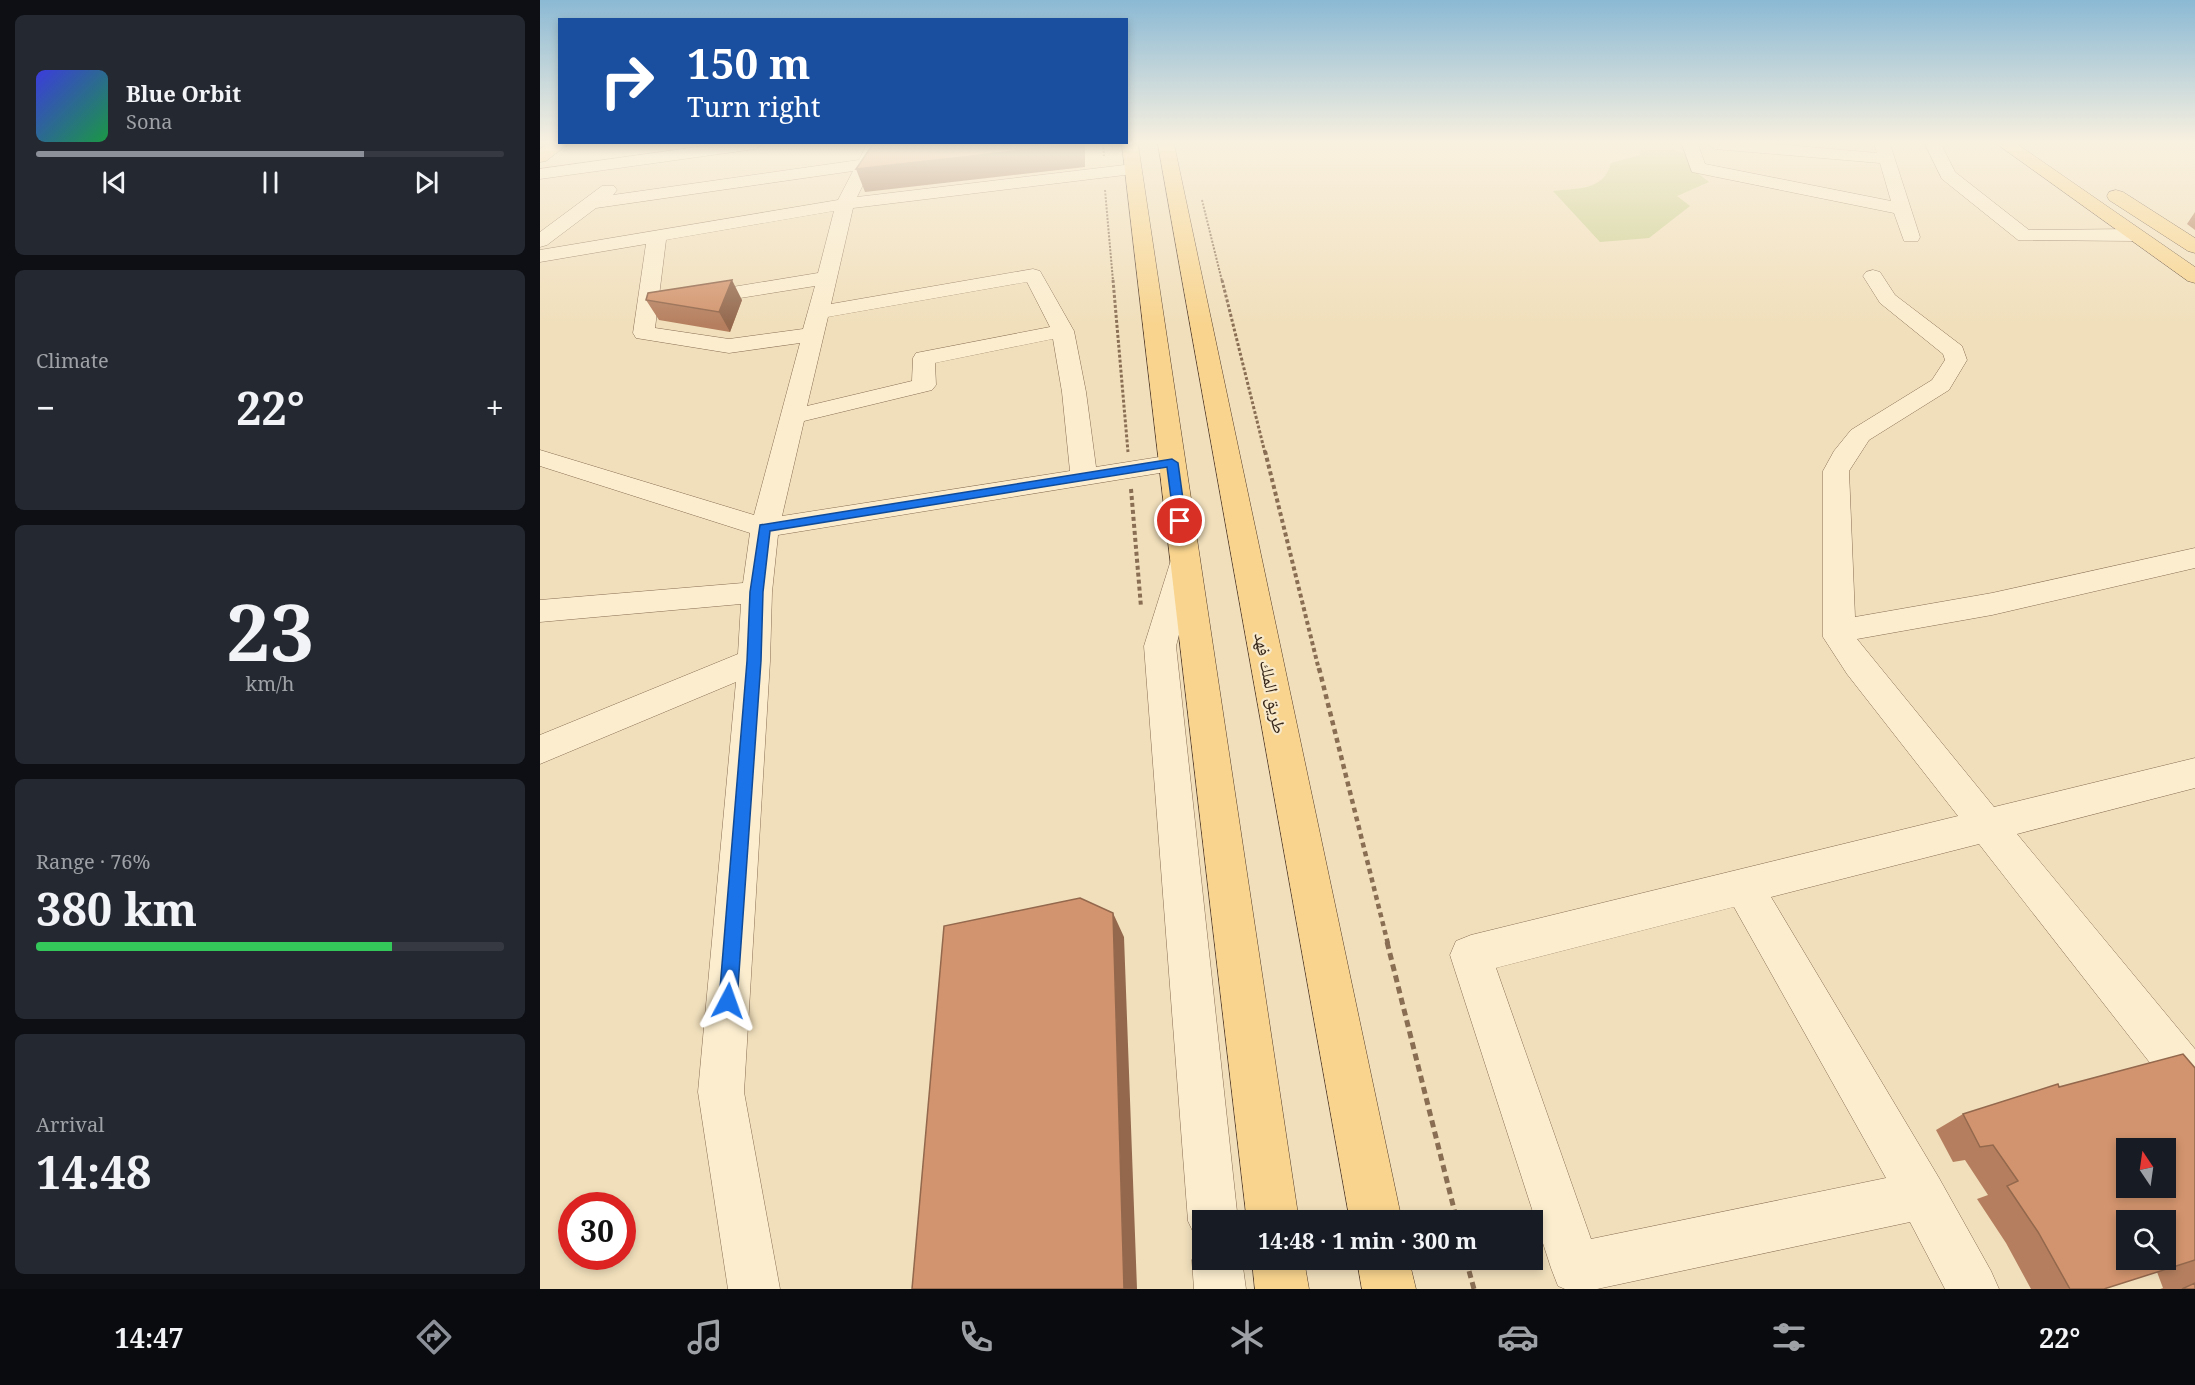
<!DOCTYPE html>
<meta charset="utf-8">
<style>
body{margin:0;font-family:"Noto Serif","Noto Naskh Arabic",serif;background:#242831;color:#f1f3f6;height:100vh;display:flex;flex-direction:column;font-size:22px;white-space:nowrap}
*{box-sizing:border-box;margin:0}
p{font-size:20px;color:#9ea1a6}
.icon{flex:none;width:33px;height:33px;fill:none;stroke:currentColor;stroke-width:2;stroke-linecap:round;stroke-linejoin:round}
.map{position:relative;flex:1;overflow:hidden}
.side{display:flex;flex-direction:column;gap:15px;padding:15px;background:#0d0f14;width:540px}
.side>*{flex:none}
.hud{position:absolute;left:18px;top:18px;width:570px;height:126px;border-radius:0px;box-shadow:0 3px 9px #0003;background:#1a4fa0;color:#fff;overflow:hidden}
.needle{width:39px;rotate:347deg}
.tools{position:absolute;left:1576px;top:1138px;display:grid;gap:12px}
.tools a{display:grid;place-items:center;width:60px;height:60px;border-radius:0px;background:#171b24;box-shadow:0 3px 9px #0003;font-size:30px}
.speed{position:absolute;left:18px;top:1192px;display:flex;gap:12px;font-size:30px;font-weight:700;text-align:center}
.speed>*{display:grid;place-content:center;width:78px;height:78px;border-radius:50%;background:#171b24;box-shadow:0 3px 9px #0003;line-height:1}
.speed .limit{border:9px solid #d22;background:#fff;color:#111}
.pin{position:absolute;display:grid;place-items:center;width:51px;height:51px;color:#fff;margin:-26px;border:3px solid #fff;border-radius:50%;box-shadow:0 2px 6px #0007}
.me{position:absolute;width:66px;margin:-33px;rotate:4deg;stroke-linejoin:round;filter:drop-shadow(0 0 4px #0008)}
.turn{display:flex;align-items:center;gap:21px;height:126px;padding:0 30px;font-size:27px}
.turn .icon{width:78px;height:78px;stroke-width:2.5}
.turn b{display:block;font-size:42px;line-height:51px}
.big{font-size:45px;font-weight:700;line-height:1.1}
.side .widget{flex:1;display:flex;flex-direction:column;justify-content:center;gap:9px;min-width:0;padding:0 21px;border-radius:9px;background:#242831}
.side .dial{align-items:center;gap:0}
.dial b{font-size:78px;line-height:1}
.song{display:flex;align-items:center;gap:18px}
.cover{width:72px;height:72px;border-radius:9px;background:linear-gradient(135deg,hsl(240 70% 55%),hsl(140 70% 35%))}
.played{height:6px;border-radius:3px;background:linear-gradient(90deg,#8c9099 70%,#363941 70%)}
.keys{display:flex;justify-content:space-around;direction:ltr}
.heat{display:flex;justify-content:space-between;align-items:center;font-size:33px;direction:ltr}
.charge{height:9px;border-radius:4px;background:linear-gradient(90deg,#34c759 76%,#363941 0)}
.trip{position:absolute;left:652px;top:1210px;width:351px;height:60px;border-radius:0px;background:#171b24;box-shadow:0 3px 9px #0003;font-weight:700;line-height:60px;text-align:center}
.tabs{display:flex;height:96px;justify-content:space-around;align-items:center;background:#090b0e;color:#9ea1a6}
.tabs .icon{width:42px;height:42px}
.tabs .selected{color:#8c9099}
.tabs b{font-size:27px;color:#f1f3f6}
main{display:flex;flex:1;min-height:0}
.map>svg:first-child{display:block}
</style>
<main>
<section class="side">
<div class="widget">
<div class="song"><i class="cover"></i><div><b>Blue Orbit</b><p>Sona</p></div></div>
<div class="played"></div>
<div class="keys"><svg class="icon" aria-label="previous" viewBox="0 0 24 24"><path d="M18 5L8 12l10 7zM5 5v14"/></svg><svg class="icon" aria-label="pause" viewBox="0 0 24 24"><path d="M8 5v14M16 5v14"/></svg><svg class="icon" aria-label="next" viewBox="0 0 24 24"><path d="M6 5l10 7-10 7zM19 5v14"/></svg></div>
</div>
<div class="widget"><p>Climate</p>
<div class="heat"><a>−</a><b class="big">22°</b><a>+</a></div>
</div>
<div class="widget dial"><b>23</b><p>km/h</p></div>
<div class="widget"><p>Range · 76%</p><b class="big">380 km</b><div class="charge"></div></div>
<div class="widget"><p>Arrival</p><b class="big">14:48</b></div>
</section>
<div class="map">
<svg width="1655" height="1289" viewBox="0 0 1655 1289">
<rect width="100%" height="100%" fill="#f1dfbb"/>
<path fill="#cacf8f" d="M 1101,150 L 1135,150 L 1147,154 L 1152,169 L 1169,182 L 1137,196 L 1150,206 L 1109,238 L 1060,242 L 1013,191 C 1038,188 1064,191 1071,163 L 1100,155 Z"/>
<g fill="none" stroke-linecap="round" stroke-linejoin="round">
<g stroke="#896e54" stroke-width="1">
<path id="minor" d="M 178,144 L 223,144 L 215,149 L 0,179 L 0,169 Z
M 327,144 L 343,144 L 317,197 L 593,164 L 599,165 L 601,169 L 599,173 L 593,174 L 313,208 L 291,304 L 493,269 L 500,271 L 534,331 L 546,392 L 556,467 L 632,455 L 641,457 L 645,463 L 641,469 L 632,471 L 238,535 L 232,592 L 230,661 L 204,1092 L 240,1289 L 188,1289 L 158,1092 L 196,682 L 0,764 L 0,735 L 198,654 L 201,604 L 0,622 L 0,600 L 203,583 L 210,533 L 0,466 L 0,450 L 214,515 L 260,343 L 189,353 L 96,338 L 93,333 L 106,244 L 0,262 L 0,250 L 298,200 L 313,171 L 56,208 L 7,245 L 0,247 L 0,232 L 62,186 L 74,186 L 77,190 L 73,195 L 319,160 ZM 294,211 L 278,273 L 156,293 L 149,295 L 146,299 L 149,303 L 156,305 L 275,286 L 263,329 L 189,339 L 115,328 L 126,240 ZM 487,282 L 510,327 L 376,353 L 373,358 L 372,381 L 267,406 L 288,317 ZM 513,339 L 522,392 L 530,471 L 242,516 L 264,421 L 392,390 L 396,385 L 395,363 Z
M 1142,144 L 1158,144 L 1165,164 L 1351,201 L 1340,163 L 1175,149 L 1167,144 L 1235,144 L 1337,153 L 1334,144 L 1350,144 L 1380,237 L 1378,241 L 1364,241 L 1354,213 L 1152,172 Z
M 1385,144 L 1401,144 L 1415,172 L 1489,230 L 1594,229 L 1601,231 L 1603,235 L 1601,239 L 1594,241 L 1478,240 L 1402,179 Z
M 1333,270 L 1340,272 L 1355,295 L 1422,346 L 1427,360 L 1409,390 L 1329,440 L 1309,471 L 1315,617 L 1452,593 L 1655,548 L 1655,568 L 1452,615 L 1317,639 L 1454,807 L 1655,758 L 1655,788 L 1477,834 L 1655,1049 L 1655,1107 L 1639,1100 L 1439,844 L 1231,897 L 1399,1178 L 1451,1271 L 1459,1289 L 1405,1289 L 1370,1222 L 1057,1289 L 1025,1289 L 1018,1286 L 1011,1268 L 910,955 L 916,941 L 931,935 L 1418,816 L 1307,674 L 1283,637 L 1283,471 L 1294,451 L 1311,430 L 1392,380 L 1405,360 L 1403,354 L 1340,303 L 1323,276 L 1326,272 ZM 1194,907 L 1346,1178 L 1051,1239 L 956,968 Z
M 645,550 L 655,553 L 659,560 L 636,646 L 698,1221 L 663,1221 L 663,1260 L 702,1260 L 706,1289 L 654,1289 L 652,1260 L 659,1242 L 662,1241 L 656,1238 L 648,1221 L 604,646 L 631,560 L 635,553 Z"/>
</g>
<g stroke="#563d29" stroke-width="1">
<path id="major" d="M 8,144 L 28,144 L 6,161 L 0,162 L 0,149 Z
M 582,144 L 598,144 L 759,1221 L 707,1221 Z
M 618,144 L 634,144 L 862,1221 L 810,1221 Z
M 1457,144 L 1477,144 L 1655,267 L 1655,283 L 1648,281 Z
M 1576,190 L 1583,192 L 1655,238 L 1655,253 L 1648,251 L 1569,200 L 1567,196 L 1569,192 Z
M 712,1260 L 764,1260 L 769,1289 L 715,1289 Z
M 817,1260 L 869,1260 L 876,1289 L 822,1289 Z"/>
</g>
<path stroke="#896e54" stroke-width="2" stroke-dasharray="2 1.5" stroke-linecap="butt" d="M 563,144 L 564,156
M 565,190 L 573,281
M 662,200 L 682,281"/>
<path stroke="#896e54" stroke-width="3" stroke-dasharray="3 2" stroke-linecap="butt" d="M 573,280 L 588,452
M 682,280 L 725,453"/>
<path stroke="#896e54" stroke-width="4" stroke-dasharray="4 3" stroke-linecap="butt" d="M 725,451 L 779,670
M 591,489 L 601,607"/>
<path stroke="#896e54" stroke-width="4.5" stroke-dasharray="5 4" stroke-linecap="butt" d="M 779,668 L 848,944"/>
<path stroke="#896e54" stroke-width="5" stroke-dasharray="7 4.5" stroke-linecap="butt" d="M 847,942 L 917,1221
M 926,1260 L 934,1289"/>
<use href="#minor" fill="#fbedce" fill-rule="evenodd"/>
<use href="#major" fill="#f8d48e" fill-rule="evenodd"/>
</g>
<path fill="#b57f5f" d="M 1655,212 L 1655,230 L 1647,224 Z
M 106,300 L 202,300 L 190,332 L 119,320 Z
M 1655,1068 L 1655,1289 L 1620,1289 L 1623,1288 L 1617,1272 L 1564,1289 L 1491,1289 L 1466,1243 L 1437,1199 L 1448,1195 L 1425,1160 L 1413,1162 L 1396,1130 L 1423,1114 L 1519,1087 Z"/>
<path fill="#93684d" d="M 537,144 L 545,144 L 545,167 L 325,192 L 316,169 Z
M 192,280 L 202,300 L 190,332 L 179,312 Z
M 573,913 L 584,937 L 597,1289 L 584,1289 Z"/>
<path fill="#d2946e" stroke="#93684d" stroke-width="1.5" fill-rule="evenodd" d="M 333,144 L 537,144 L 316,169 Z
M 192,280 L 179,312 L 106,300 L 108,293 Z
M 540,898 L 573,913 L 584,1289 L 372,1289 L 404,926 Z
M 1643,1054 L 1655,1068 L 1655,1260 L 1564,1289 L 1530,1289 L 1498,1232 L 1467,1186 L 1478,1181 L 1453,1145 L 1440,1147 L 1423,1114 L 1518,1084 L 1519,1087 ZM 1587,1149 L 1626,1149 L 1626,1188 L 1587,1188 ZM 1587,1221 L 1626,1221 L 1626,1260 L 1587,1260 Z
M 1655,1283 L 1655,1289 L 1642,1289 Z"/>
<linearGradient id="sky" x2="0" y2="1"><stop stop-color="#8bb9d4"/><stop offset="0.44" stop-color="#f9f1e0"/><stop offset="1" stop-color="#f9f1e0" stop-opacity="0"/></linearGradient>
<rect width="1655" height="325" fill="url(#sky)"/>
<path fill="#1a73e8" stroke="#114b97" stroke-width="1.5" d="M 632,459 L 638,463 L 646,521 L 640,525 L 634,521 L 627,467 L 230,531 L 223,592 L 221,661 L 197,1001 L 194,1008 L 188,1011 L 181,1008 L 179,1001 L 207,661 L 210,592 L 220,525 Z"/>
<g text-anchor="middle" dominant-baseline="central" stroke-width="4.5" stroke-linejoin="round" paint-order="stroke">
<g font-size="18" fill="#37271a" stroke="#f8e9cb">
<text transform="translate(731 683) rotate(79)">طريق الملك فهد</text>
</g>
</g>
</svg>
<div class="tools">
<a><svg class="needle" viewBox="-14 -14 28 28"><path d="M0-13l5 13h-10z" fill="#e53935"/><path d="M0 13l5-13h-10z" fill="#9ea1a6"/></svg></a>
<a><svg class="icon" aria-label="search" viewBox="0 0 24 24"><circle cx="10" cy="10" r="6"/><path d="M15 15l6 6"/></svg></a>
</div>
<div class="speed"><div class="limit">30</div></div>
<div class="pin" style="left:640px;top:521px;background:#d93025"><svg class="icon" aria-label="arrive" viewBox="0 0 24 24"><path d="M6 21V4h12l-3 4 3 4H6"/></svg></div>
<svg class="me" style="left:188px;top:1001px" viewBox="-20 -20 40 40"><path d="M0-17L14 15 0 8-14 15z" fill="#1a73e8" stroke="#fff" stroke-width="4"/></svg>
<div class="trip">14:48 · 1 min · 300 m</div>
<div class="hud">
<div class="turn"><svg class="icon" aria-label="right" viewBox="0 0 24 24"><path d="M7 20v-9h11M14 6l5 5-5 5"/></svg><div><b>150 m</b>Turn right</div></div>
</div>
</div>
</main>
<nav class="tabs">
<b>14:47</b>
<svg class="icon selected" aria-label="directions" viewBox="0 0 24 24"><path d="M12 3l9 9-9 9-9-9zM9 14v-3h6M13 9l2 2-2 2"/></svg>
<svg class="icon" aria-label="music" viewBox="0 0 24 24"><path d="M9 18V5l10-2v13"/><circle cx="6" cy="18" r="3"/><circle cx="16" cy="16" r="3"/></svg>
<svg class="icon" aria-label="phone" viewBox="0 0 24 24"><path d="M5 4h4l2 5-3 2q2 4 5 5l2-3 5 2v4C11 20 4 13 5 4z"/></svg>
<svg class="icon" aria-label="climate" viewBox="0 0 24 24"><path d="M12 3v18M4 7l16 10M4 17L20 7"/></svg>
<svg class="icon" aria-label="car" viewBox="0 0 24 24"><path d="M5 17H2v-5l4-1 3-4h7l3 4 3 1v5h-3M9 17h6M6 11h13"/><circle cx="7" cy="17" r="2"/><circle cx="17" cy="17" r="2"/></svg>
<svg class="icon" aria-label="filters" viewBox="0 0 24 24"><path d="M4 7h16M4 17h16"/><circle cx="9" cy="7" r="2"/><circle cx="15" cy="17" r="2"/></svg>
<b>22°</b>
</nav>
